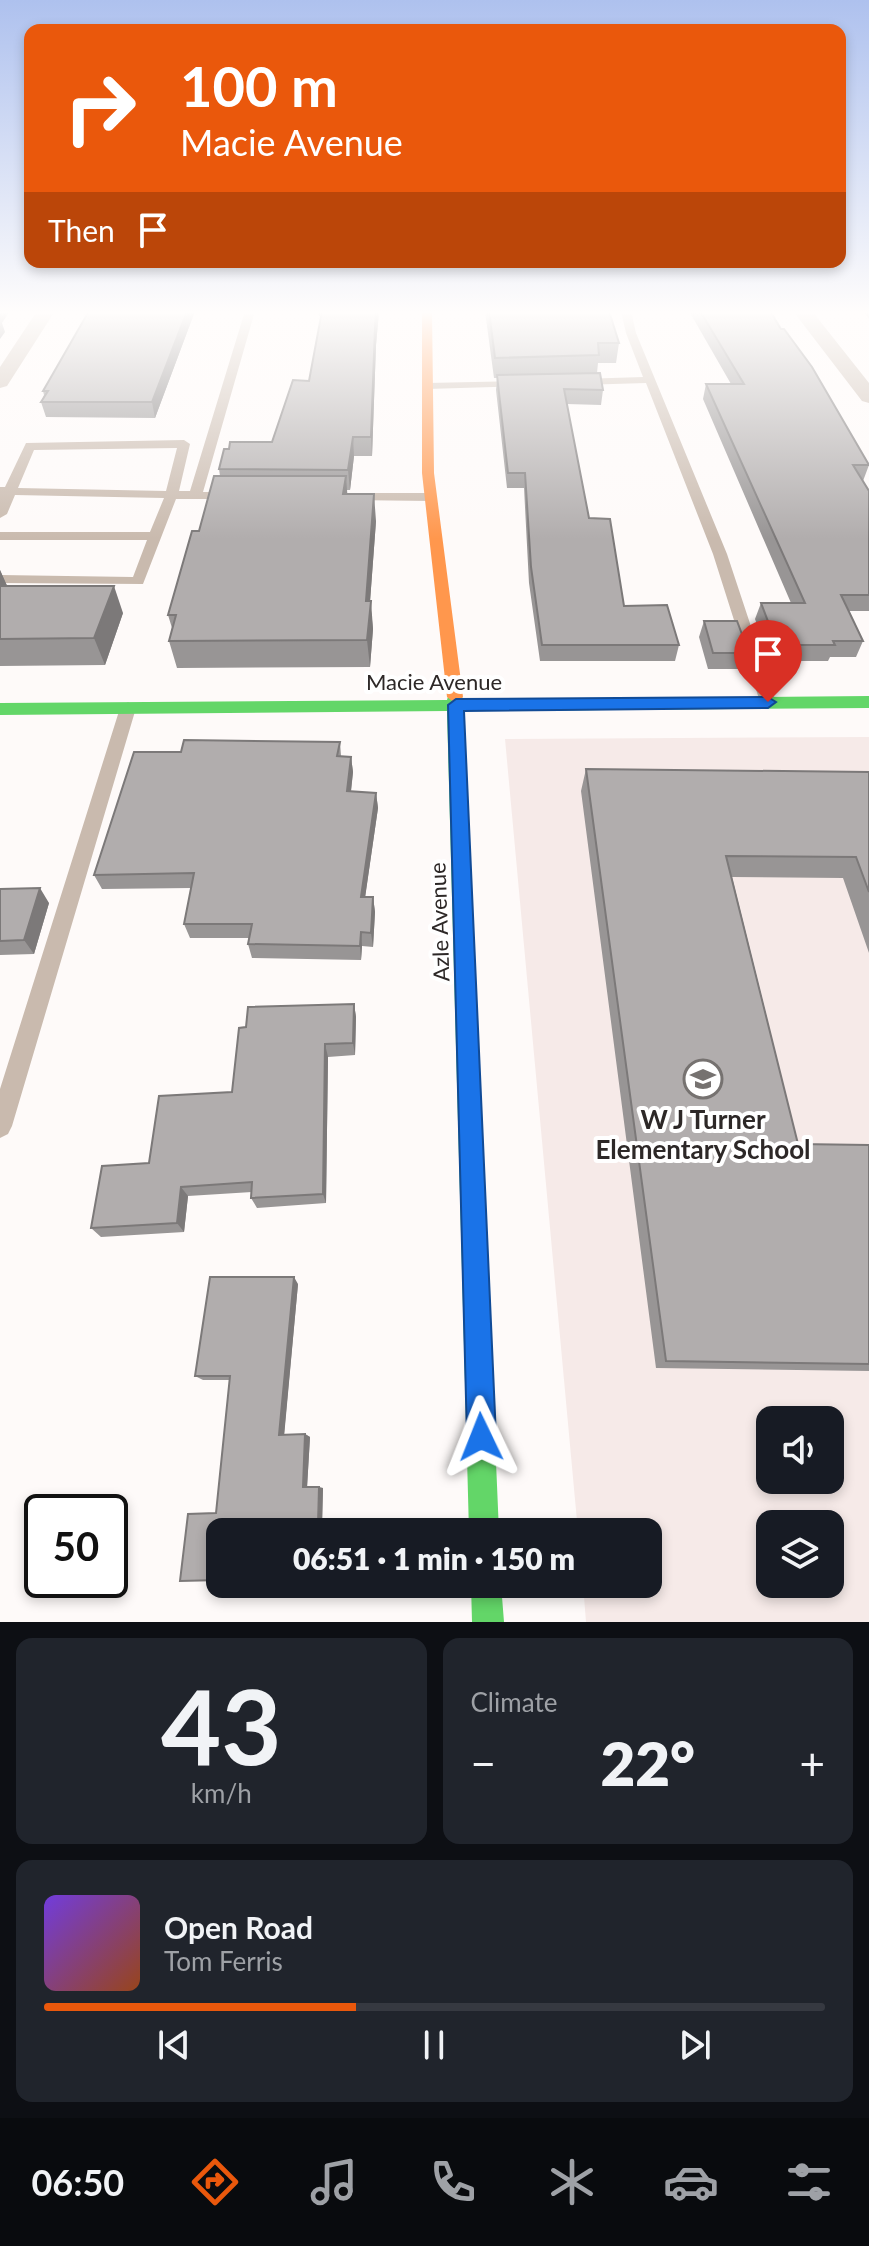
<!DOCTYPE html>
<meta charset="utf-8">
<style>
body{margin:0;font-family:Lato,sans-serif;background:#20242c;color:#f1f3f6;height:100vh;display:flex;flex-direction:column;font-size:30px;white-space:nowrap}
*{box-sizing:border-box;margin:0}
p{font-size:26px;color:#9ea1a6}
.icon{flex:none;width:44px;height:44px;fill:none;stroke:currentColor;stroke-width:2;stroke-linecap:round;stroke-linejoin:round}
.map{position:relative;height:1622px;overflow:hidden}
.details{display:flex;flex-direction:column;gap:16px;padding:16px;background:#0d0f14;flex:1}
.details>*{flex:none}
.hud{position:absolute;left:24px;top:24px;width:822px;height:244px;border-radius:16px;box-shadow:0 4px 12px #0003;background:#ea580c;color:#fff;overflow:hidden}
.controls{position:absolute;left:756px;top:1406px;display:grid;gap:16px}
.controls a{display:grid;place-items:center;width:88px;height:88px;border-radius:16px;background:#171b24;box-shadow:0 4px 12px #0003;font-size:40px}
.speed{position:absolute;left:24px;top:1494px;display:flex;gap:16px;font-size:40px;font-weight:700;text-align:center}
.speed>*{display:grid;place-content:center;width:104px;height:104px;border-radius:50%;background:#171b24;box-shadow:0 4px 12px #0003;line-height:1}
.speed .limit{border:4px solid #111;border-radius:12px;background:#fff;color:#111}
.pin{position:absolute;display:grid;place-items:center;width:68px;height:68px;color:#fff;margin:-82px -34px;border-radius:50% 50% 50% 0;rotate:-45deg;box-shadow:0 0 8px #0007}
.pin .icon{rotate:45deg}
.me{position:absolute;width:88px;margin:-44px;rotate:358deg;stroke-linejoin:round;filter:drop-shadow(0 0 6px #0008)}
.turn{display:flex;align-items:center;gap:28px;height:168px;padding:0 24px;font-size:36px}
.turn .icon{width:104px;height:104px;stroke-width:2.5}
.turn b{display:block;font-size:56px;line-height:68px}
.then{display:flex;align-items:center;height:76px;padding:0 24px;background:#0003;gap:16px;font-size:30px}
.big{font-size:60px;font-weight:800;line-height:1.1}
.details .tile{flex:1;display:flex;flex-direction:column;justify-content:center;gap:12px;min-width:0;padding:0 28px;border-radius:16px;background:#20242c}
.details .dial{align-items:center;gap:0}
.dial b{font-size:104px;line-height:1}
.song{display:flex;align-items:center;gap:24px}
.cover{width:96px;height:96px;border-radius:12px;background:linear-gradient(135deg,hsl(260 70% 55%),hsl(20 70% 35%))}
.played{height:8px;border-radius:4px;background:linear-gradient(90deg,#ea580c 40%,#363941 40%)}
.keys{display:flex;justify-content:space-around;direction:ltr}
.heat{display:flex;justify-content:space-between;align-items:center;font-size:44px;direction:ltr}
.details .tiles{flex:1;display:grid;gap:16px;grid-template-columns:1fr 1fr}
.tile:last-child{grid-column:span 2}
.trip{position:absolute;left:206px;top:1518px;width:456px;height:80px;border-radius:16px;background:#171b24;box-shadow:0 4px 12px #0003;font-weight:800;line-height:80px;text-align:center}
.dock{display:flex;height:128px;justify-content:space-around;align-items:center;background:#090b0e;color:#9ea1a6}
.dock .icon{width:56px;height:56px}
.dock .selected{color:#ea580c}
.dock b{font-size:36px;color:#f1f3f6}
.map>svg:first-child{display:block}
</style>
<div class="map">
<svg width="869" height="1622" viewBox="0 0 869 1622">
<rect width="100%" height="100%" fill="#fefaf9"/>
<path fill="#f6eae8" fill-rule="evenodd" d="M 869,737 L 869,1622 L 586,1622 L 583,1584 L 648,1584 L 648,1532 L 578,1532 L 505,739 ZM 770,1420 L 830,1420 L 830,1480 L 770,1480 ZM 770,1524 L 830,1524 L 830,1584 L 770,1584 Z"/>
<g fill="none" stroke-linecap="round" stroke-linejoin="round">
<path fill="#c9baae" fill-rule="evenodd" d="M 245,311 L 255,311 L 203,492 L 232,492 L 238,496 L 236,499 L 176,499 L 143,584 L 0,583 L 0,575 L 133,577 L 147,540 L 0,540 L 0,532 L 150,532 L 164,498 L 15,495 L 7,514 L 0,518 L 0,487 L 5,487 L 26,443 L 184,440 L 190,444 L 179,491 L 190,491 ZM 177,448 L 166,491 L 18,488 L 34,450 Z
M 621,311 L 631,311 L 636,333 L 727,554 L 776,702 L 774,706 L 762,706 L 760,702 L 713,554 L 646,383 L 580,385 L 575,382 L 580,379 L 643,377 L 626,333 Z
M 518,381 L 522,382 L 522,386 L 427,389 L 422,386 L 427,383 Z
M 345,493 L 431,493 L 437,497 L 431,501 L 349,500 L 345,499 Z
M 128,702 L 136,708 L 12,1126 L 8,1134 L 0,1138 L 0,1089 L 120,708 Z"/>
<path fill="#c9baae" fill-rule="evenodd" d="M 37,311 L 55,311 L 7,386 L 0,388 L 0,367 Z
M 793,311 L 812,311 L 869,383 L 869,403 L 862,401 Z"/>
<path fill="#63d668" fill-rule="evenodd" d="M 455,691 L 461,693 L 463,700 L 869,696 L 869,708 L 464,711 L 499,1532 L 469,1532 L 447,711 L 0,715 L 0,703 L 447,700 L 449,693 Z
M 471,1584 L 501,1584 L 504,1622 L 472,1622 Z"/>
<path fill="#ff974d" fill-rule="evenodd" d="M 422,311 L 432,311 L 434,473 L 463,697 L 455,703 L 447,697 L 422,473 Z"/>
</g>
<path fill="#989595" d="M 195,311 L 155,418 L 46,417 L 41,402 L 44,395 L 43,391 Z
M 318,311 L 379,311 L 376,345 L 372,456 L 354,456 L 350,490 L 347,490 L 347,494 L 376,521 L 370,601 L 373,629 L 370,667 L 177,668 L 169,641 L 172,628 L 168,615 L 199,531 L 220,476 L 219,469 L 229,449 L 272,442 L 309,381 L 321,316 L 319,316 Z
M 485,311 L 609,311 L 619,343 L 616,363 L 598,363 L 597,373 L 603,390 L 601,405 L 567,404 L 589,518 L 624,606 L 679,645 L 675,661 L 540,661 L 529,583 L 524,488 L 507,488 L 496,390 L 497,378 L 494,378 Z
M 689,311 L 770,311 L 869,465 L 863,481 L 869,491 L 869,611 L 849,611 L 863,641 L 856,657 L 830,657 L 828,661 L 770,661 L 755,619 L 761,603 L 791,603 L 703,399 L 706,384 L 731,384 Z
M 863,311 L 869,311 L 869,319 Z
M 0,570 L 7,586 L 123,613 L 105,665 L 0,666 Z
M 704,621 L 749,653 L 743,669 L 708,669 L 699,637 Z
M 340,742 L 341,756 L 351,757 L 353,772 L 351,792 L 376,793 L 378,808 L 365,897 L 373,897 L 375,912 L 373,947 L 362,946 L 361,960 L 252,958 L 248,944 L 249,938 L 190,938 L 184,924 L 191,888 L 102,889 L 94,875 L 181,752 Z
M 586,769 L 869,772 L 869,953 L 843,878 L 732,877 L 798,1144 L 869,1145 L 869,1371 L 656,1368 L 581,791 Z
M 0,889 L 49,903 L 34,954 L 0,955 Z
M 354,1004 L 356,1017 L 355,1055 L 328,1057 L 326,1203 L 257,1208 L 251,1198 L 252,1192 L 188,1196 L 184,1232 L 101,1237 L 91,1228 L 149,1163 L 232,1092 L 246,1027 Z
M 298,1284 L 284,1434 L 305,1434 L 310,1437 L 307,1487 L 323,1488 L 322,1525 L 304,1527 L 216,1513 L 230,1380 L 203,1380 L 195,1376 Z"/>
<path fill="#7c7979" d="M 0,311 L 10,311 L 2,323 L 5,332 L 0,339 Z
M 187,311 L 195,311 L 155,418 L 152,402 Z
M 376,311 L 379,311 L 376,345 L 372,456 L 371,437 L 375,327 Z
M 353,437 L 354,456 L 350,490 L 348,470 Z
M 346,476 L 348,503 L 343,494 Z
M 374,494 L 376,521 L 368,629 L 366,601 Z
M 0,570 L 9,590 L 0,608 Z
M 114,586 L 123,613 L 105,665 L 94,638 Z
M 371,601 L 373,629 L 370,667 L 367,640 Z
M 351,757 L 353,772 L 349,807 L 347,791 Z
M 376,793 L 378,808 L 363,912 L 361,897 Z
M 40,888 L 49,903 L 34,954 L 24,940 Z
M 373,897 L 375,912 L 373,947 L 371,933 Z
M 361,932 L 362,946 L 361,960 L 360,946 Z
M 354,1004 L 356,1017 L 355,1055 L 353,1043 Z
M 325,1044 L 328,1057 L 326,1203 L 323,1194 Z
M 181,1187 L 188,1196 L 184,1232 L 177,1223 Z
M 294,1277 L 298,1284 L 284,1437 L 279,1435 Z
M 305,1434 L 310,1437 L 307,1488 L 303,1487 Z
M 319,1487 L 323,1488 L 322,1525 L 318,1525 Z"/>
<path fill="#b1adad" stroke="#7c7979" stroke-width="2" d="M 89,311 L 187,311 L 152,402 L 41,402 L 48,391 L 43,391 Z
M 322,311 L 376,311 L 375,327 L 371,437 L 353,437 L 348,470 L 219,469 L 224,449 L 229,449 L 230,442 L 272,442 L 293,380 L 309,381 Z
M 489,311 L 609,311 L 619,343 L 598,343 L 599,355 L 495,358 Z
M 700,311 L 770,311 L 781,329 L 784,329 L 812,367 L 869,465 L 853,465 L 869,491 L 869,595 L 841,595 L 863,641 L 833,641 L 835,645 L 777,645 L 761,603 L 805,603 L 706,384 L 744,384 Z
M 600,373 L 603,390 L 564,389 L 589,518 L 610,519 L 624,606 L 667,605 L 679,645 L 542,645 L 531,567 L 525,473 L 508,473 L 497,375 Z
M 214,476 L 346,476 L 343,494 L 374,494 L 366,601 L 371,601 L 367,640 L 169,641 L 176,615 L 168,615 L 192,531 L 199,531 Z
M 0,586 L 114,586 L 94,638 L 0,639 Z
M 704,621 L 737,621 L 749,653 L 713,653 Z
M 184,740 L 340,742 L 337,756 L 351,757 L 347,791 L 376,793 L 361,897 L 373,897 L 371,933 L 361,932 L 360,946 L 248,944 L 252,924 L 184,924 L 194,873 L 94,875 L 134,752 L 181,752 Z
M 586,769 L 869,772 L 869,892 L 856,857 L 726,856 L 798,1144 L 869,1145 L 869,1364 L 666,1361 Z
M 40,888 L 24,940 L 0,941 L 0,889 Z
M 354,1004 L 353,1043 L 325,1044 L 323,1194 L 251,1198 L 252,1182 L 181,1187 L 177,1223 L 91,1228 L 102,1166 L 149,1163 L 159,1096 L 232,1092 L 239,1028 L 246,1027 L 248,1007 Z
M 210,1277 L 294,1277 L 279,1435 L 305,1434 L 303,1487 L 319,1487 L 318,1525 L 299,1527 L 298,1532 L 220,1532 L 220,1580 L 180,1581 L 188,1514 L 216,1513 L 230,1376 L 195,1376 Z"/>
<linearGradient id="sky" x2="0" y2="1"><stop stop-color="#aec1ee"/><stop offset="0.58" stop-color="#fffdfc"/><stop offset="1" stop-color="#fffdfc" stop-opacity="0"/></linearGradient>
<rect width="869" height="539" fill="url(#sky)"/>
<path fill="#1a73e8" stroke="#114b97" stroke-width="2" d="M 768,697 L 776,702 L 768,708 L 464,711 L 496,1437 L 491,1447 L 481,1451 L 471,1447 L 467,1437 L 448,705 L 456,699 Z"/>
<defs>
<g id="school-ring" transform="scale(2)"><circle r="9.5" fill="#fff" stroke="#767270" stroke-width="1.5"/><path d="M0-5L7-2L0 1L-7-2ZM-4 1L0 2.5L4 1V4Q0 6-4 4Z" fill="#767270"/></g>
</defs>
<g fill-rule="evenodd">
<use href="#school-ring" x="703" y="1079"/>
</g>
<g text-anchor="middle" dominant-baseline="central" stroke-width="8" stroke-linejoin="round" paint-order="stroke">
<g font-size="22" fill="#2d2827" stroke="#fff">
<text x="434" y="681">Macie Avenue</text>
<text transform="translate(439 922) rotate(-92)">Azle Avenue</text>
</g>
<g font-size="26" font-weight="bold" fill="#2d2827" stroke="#fff">
<text x="703" y="1119">W J Turner<tspan x="703" dy="30">Elementary School</tspan></text>
</g>
</g>
</svg>
<div class="controls">
<a><svg class="icon" aria-label="sound" viewBox="0 0 24 24"><path d="M4 9h4l5-4v14l-5-4H4zM17 9q2 3 0 6"/></svg></a>
<a><svg class="icon" aria-label="layers" viewBox="0 0 24 24"><path d="M12 4l9 5-9 5-9-5zM3 14l9 5 9-5"/></svg></a>
</div>
<div class="speed"><div class="limit">50</div></div>
<div class="pin" style="left:768px;top:702px;background:#d93025"><svg class="icon" aria-label="arrive" viewBox="0 0 24 24"><path d="M6 21V4h12l-3 4 3 4H6"/></svg></div>
<svg class="me" style="left:481px;top:1437px" viewBox="-20 -20 40 40"><path d="M0-17L14 15 0 8-14 15z" fill="#1a73e8" stroke="#fff" stroke-width="4"/></svg>
<div class="trip">06:51 · 1 min · 150 m</div>
<div class="hud">
<div class="turn"><svg class="icon" aria-label="right" viewBox="0 0 24 24"><path d="M7 20v-9h11M14 6l5 5-5 5"/></svg><div><b>100 m</b>Macie Avenue</div></div>
<div class="then">Then<svg class="icon" aria-label="arrive" viewBox="0 0 24 24"><path d="M6 21V4h12l-3 4 3 4H6"/></svg></div>
</div>
</div>
<section class="details">
<div class="tiles">
<div class="tile dial"><b>43</b><p>km/h</p></div>
<div class="tile"><p>Climate</p>
<div class="heat"><a>−</a><b class="big">22°</b><a>+</a></div>
</div>
<div class="tile">
<div class="song"><i class="cover"></i><div><b>Open Road</b><p>Tom Ferris</p></div></div>
<div class="played"></div>
<div class="keys"><svg class="icon" aria-label="previous" viewBox="0 0 24 24"><path d="M18 5L8 12l10 7zM5 5v14"/></svg><svg class="icon" aria-label="pause" viewBox="0 0 24 24"><path d="M8 5v14M16 5v14"/></svg><svg class="icon" aria-label="next" viewBox="0 0 24 24"><path d="M6 5l10 7-10 7zM19 5v14"/></svg></div>
</div>
</div>
</section>
<nav class="dock">
<b>06:50</b>
<svg class="icon selected" aria-label="directions" viewBox="0 0 24 24"><path d="M12 3l9 9-9 9-9-9zM9 14v-3h6M13 9l2 2-2 2"/></svg>
<svg class="icon" aria-label="music" viewBox="0 0 24 24"><path d="M9 18V5l10-2v13"/><circle cx="6" cy="18" r="3"/><circle cx="16" cy="16" r="3"/></svg>
<svg class="icon" aria-label="phone" viewBox="0 0 24 24"><path d="M5 4h4l2 5-3 2q2 4 5 5l2-3 5 2v4C11 20 4 13 5 4z"/></svg>
<svg class="icon" aria-label="climate" viewBox="0 0 24 24"><path d="M12 3v18M4 7l16 10M4 17L20 7"/></svg>
<svg class="icon" aria-label="car" viewBox="0 0 24 24"><path d="M5 17H2v-5l4-1 3-4h7l3 4 3 1v5h-3M9 17h6M6 11h13"/><circle cx="7" cy="17" r="2"/><circle cx="17" cy="17" r="2"/></svg>
<svg class="icon" aria-label="filters" viewBox="0 0 24 24"><path d="M4 7h16M4 17h16"/><circle cx="9" cy="7" r="2"/><circle cx="15" cy="17" r="2"/></svg>
</nav>
